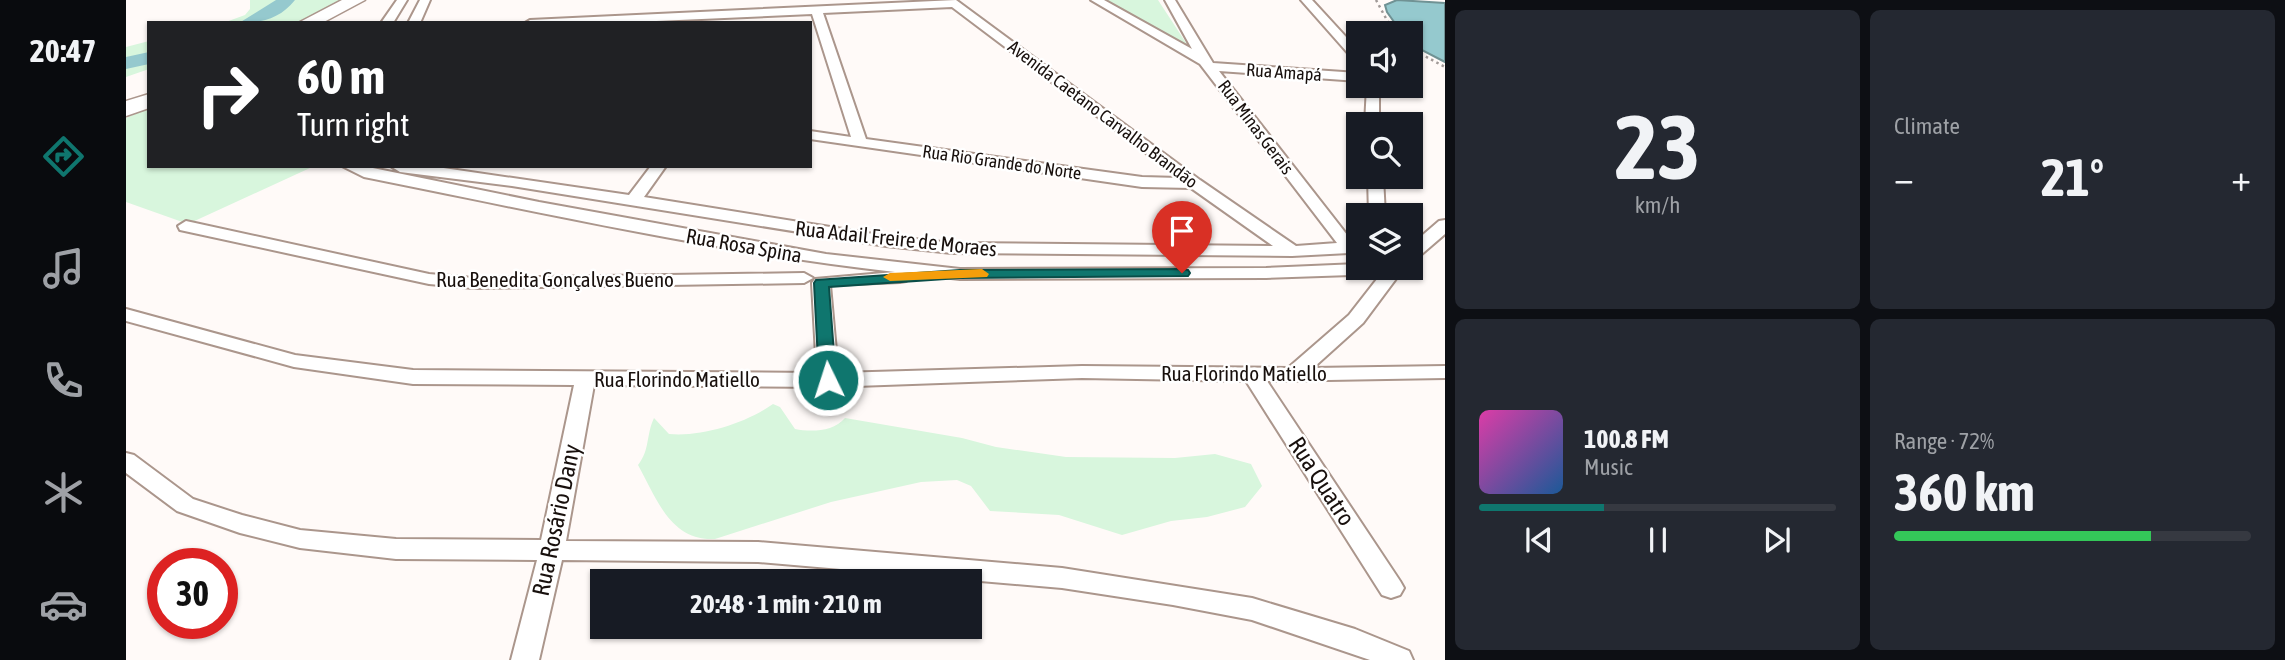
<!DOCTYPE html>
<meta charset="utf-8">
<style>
body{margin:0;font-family:"Asap Condensed",sans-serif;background:#242831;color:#f1f3f6;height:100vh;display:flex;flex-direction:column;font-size:26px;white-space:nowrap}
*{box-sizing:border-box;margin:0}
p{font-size:23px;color:#9ea1a6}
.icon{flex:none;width:38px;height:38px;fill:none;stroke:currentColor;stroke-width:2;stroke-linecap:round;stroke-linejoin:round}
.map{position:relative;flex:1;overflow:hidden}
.sheet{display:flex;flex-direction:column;gap:10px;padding:10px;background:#0d0f14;width:840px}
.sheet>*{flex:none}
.guide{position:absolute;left:21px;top:21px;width:665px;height:147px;border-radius:0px;box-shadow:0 2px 5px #0004;background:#202124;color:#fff;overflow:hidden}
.tools{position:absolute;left:1220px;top:21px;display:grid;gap:14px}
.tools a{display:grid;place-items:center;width:77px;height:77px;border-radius:0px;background:#171b24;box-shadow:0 2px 5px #0004;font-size:35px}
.speed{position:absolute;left:21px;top:548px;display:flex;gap:14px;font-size:35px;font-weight:700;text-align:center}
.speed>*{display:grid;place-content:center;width:91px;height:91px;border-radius:50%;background:#171b24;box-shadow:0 2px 5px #0004;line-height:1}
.speed .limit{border:10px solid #d22;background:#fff;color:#111}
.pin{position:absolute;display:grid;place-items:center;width:60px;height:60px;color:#fff;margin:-72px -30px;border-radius:50% 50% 50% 0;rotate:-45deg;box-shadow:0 0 7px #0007}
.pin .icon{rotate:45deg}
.me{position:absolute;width:77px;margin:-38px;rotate:356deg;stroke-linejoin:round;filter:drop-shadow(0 0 5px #0008)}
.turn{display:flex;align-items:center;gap:24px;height:147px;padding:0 35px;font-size:32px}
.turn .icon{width:91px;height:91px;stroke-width:2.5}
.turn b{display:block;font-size:49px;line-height:60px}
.big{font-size:52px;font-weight:700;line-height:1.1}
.sheet .widget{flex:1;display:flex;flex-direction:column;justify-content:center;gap:10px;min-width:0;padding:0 24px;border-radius:10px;background:#242831}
.sheet .dial{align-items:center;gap:0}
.dial b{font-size:91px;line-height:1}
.song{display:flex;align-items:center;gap:21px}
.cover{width:84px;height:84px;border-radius:10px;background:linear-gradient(135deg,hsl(320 70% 55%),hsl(210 70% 35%))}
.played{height:7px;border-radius:4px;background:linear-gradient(90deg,#0f766e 35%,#363941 35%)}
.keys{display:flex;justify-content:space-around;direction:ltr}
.heat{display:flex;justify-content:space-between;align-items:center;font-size:38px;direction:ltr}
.charge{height:10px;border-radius:5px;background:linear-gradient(90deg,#34c759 72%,#363941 0)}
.sheet .tiles{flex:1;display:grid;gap:10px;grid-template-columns:repeat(2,1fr)}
.trip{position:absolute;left:464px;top:569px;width:392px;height:70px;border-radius:0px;background:#171b24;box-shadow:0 2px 5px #0004;font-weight:700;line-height:70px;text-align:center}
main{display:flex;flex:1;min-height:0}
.tabs{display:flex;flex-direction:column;width:126px;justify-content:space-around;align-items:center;background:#090b0e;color:#9ea1a6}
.tabs .icon{width:49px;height:49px}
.tabs .on{color:#0f766e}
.tabs b{font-size:32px;color:#f1f3f6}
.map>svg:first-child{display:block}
</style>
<main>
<nav class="tabs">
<b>20:47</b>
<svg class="icon on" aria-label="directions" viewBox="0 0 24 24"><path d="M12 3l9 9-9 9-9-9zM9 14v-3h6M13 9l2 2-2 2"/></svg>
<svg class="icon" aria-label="music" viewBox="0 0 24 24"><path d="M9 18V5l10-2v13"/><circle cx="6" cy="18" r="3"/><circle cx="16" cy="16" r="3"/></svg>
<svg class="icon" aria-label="phone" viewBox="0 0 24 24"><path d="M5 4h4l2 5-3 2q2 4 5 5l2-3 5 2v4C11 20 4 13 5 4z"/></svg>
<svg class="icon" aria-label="climate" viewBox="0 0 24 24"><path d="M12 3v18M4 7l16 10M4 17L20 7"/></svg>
<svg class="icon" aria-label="car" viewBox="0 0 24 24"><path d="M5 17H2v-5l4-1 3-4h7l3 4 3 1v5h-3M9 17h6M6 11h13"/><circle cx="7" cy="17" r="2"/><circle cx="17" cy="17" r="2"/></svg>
</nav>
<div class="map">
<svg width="1319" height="660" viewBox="0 0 1319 660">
<rect width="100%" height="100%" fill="#fffaf8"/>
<path fill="#d8f6dd" d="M 124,0 L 229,0 L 191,18 L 164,23 L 97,23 L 119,15 L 124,9 Z
M 973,0 L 1032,0 L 1066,52 Z
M 23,41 L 23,69 L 0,77 L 0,47 Z
M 23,108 L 23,166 L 184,168 L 62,224 L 0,202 L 0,118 Z
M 647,404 L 654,407 L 669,429 C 685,432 707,432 719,418 L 836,438 L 870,447 L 940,457 L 1049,458 L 1089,454 L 1125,464 L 1136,486 L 1119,507 L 1081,517 L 1045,521 L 996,535 L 933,515 L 864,511 L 845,486 L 831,480 L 795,482 L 705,502 L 589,539 C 544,541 531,499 512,465 C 524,450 520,435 528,418 L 543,434 C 577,437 620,423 647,404 Z"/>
<path fill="#95c9ce" stroke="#709294" stroke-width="2" d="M 1271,0 L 1319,3 L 1319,62 L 1288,46 L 1285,43 L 1284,33 L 1276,33 L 1261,12 L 1259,5 Z"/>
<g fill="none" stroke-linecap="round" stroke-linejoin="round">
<path fill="#95c9ce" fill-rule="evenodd" d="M 150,0 L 169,0 C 154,19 135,23 113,23 Z
M 23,52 L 23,64 L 0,69 L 0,57 Z"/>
<g stroke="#ab968c" stroke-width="4">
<path id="street" d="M 271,0 L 281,0 L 267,23 L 255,23 Z
M 294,0 L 304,0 L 294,23 L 282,23 Z
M 830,0 L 1074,180 L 1170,246 L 1211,243 L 1074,64 L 965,0 L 978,0 L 1066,49 L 1039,0 L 1049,0 L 1087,63 L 1232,73 L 1232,81 L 1093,71 L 1225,240 L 1232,238 L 1232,250 L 1223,253 L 1166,256 L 826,253 L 760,246 L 386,186 L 274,172 L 266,167 L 304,166 L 503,195 L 525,166 L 540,166 L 518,197 L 760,236 L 826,243 L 1147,246 L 1065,188 L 1016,187 L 684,139 L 684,131 L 725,137 L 686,14 L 485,23 L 399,23 L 404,20 ZM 826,7 L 1053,178 L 1016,177 L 740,139 L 697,13 Z
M 1175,0 L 1186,0 L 1232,50 L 1232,61 L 1228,60 Z
M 1241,86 L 1253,86 L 1253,124 L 1239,124 Z
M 216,166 L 237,166 L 413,202 L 700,254 L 834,269 L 1140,268 L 1232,264 L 1232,268 L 1278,268 L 1237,323 L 1187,368 L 1319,366 L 1319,378 L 1141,381 L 1274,581 L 1278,588 L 1274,595 L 1265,598 L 1256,595 L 1120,381 L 956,378 L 702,387 L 468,385 L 440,541 L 632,542 L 936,568 L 1126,598 L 1229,629 L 1283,651 L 1287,660 L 1244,660 L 1126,620 L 1047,605 L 936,588 L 632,562 L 436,560 L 413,660 L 385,660 L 411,560 L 270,559 L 174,548 L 114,533 L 51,511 L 0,473 L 0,453 L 8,455 L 67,499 L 116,515 L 174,530 L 270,539 L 415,540 L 448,385 L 287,384 L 168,367 L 0,321 L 0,309 L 169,355 L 287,370 L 691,373 L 686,283 L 689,279 L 769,272 C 590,252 414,212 238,177 ZM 780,273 L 834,279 L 1140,278 L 1255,274 L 1223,315 L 1162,368 L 956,366 L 712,373 L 704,285 L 774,282 L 780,281 L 783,277 Z
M 1242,177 L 1257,177 L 1259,215 L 1243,215 Z
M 1319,220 L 1319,234 L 1290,259 L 1284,260 L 1284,246 L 1313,221 Z
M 60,221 L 303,274 L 347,278 L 678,273 L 687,278 L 678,283 L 347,288 L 303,284 L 54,230 L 52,226 Z"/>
</g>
<g stroke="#ab968c" stroke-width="3">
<path id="primary" d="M 216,0 L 239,0 L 196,23 L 172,23 Z
M 23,94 L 23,108 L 0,116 L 0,101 Z"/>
</g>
<path stroke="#a19a98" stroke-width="2.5" stroke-dasharray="2.5 3.5" stroke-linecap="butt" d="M 1250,0 L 1268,33
M 1284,48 L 1319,67"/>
<use href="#street" fill="#fff" fill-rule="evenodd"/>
<use href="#primary" fill="#fff" fill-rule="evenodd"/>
</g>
<path fill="#0f766e" stroke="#0a4d48" stroke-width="2" d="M 1056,269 L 1062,270 L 1064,273 L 1062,276 L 834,278 L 703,287 L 710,380 L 702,386 L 693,380 L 688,283 L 690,280 L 834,270 Z"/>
<path fill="#f59e0b" d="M 856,269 L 863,274 L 861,277 L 764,281 L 757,277 L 764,273 Z"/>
<g text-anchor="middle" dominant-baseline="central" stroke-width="5" stroke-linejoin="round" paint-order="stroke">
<g font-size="18" fill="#18100d" stroke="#fff">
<text transform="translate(1158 72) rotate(4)">Rua Amapá</text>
<text transform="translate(977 114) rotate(37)">Avenida Caetano Carvalho Brandão</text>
<text transform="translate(1130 127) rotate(53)">Rua Minas Gerais</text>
<text transform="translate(876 162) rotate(8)">Rua Rio Grande do Norte</text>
</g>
<g font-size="21" fill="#18100d" stroke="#fff">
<text transform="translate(770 238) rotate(6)">Rua Adail Freire de Moraes</text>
<text transform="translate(618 245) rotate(10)">Rua Rosa Spina</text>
<text x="429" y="279">Rua Benedita Gonçalves Bueno</text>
<text x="1118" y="373">Rua Florindo Matiello</text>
<text x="551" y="379">Rua Florindo Matiello</text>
</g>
<g font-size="24" fill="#18100d" stroke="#fff">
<text transform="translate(1196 481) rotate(57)">Rua Quatro</text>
<text transform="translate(430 520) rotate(-78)">Rua Rosário Dany</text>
</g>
</g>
</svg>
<div class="tools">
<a><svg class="icon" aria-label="sound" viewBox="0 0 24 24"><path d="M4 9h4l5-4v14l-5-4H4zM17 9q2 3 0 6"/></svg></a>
<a><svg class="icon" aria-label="search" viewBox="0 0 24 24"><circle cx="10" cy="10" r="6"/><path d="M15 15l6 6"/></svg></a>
<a><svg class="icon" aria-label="layers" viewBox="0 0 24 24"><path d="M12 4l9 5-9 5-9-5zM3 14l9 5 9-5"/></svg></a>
</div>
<div class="speed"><div class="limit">30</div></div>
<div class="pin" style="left:1056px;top:273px;background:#d93025"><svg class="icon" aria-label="arrive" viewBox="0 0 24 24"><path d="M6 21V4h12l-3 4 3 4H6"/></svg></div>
<svg class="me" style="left:702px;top:380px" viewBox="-20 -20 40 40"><circle r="17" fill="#0f766e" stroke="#fff" stroke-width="3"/><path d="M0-11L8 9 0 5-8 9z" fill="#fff"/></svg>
<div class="trip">20:48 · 1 min · 210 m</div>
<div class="guide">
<div class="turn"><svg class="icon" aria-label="right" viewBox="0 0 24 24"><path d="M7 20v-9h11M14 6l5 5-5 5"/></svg><div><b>60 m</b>Turn right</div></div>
</div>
</div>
<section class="sheet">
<div class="tiles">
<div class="widget dial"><b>23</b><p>km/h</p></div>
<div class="widget"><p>Climate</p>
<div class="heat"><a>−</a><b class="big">21°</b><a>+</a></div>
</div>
<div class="widget">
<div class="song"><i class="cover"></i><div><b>100.8 FM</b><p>Music</p></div></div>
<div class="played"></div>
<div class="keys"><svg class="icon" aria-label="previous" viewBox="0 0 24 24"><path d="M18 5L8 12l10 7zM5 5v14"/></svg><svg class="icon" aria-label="pause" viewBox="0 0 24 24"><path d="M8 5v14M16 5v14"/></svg><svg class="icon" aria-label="next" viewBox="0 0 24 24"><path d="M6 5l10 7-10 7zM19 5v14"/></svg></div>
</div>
<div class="widget"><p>Range · 72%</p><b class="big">360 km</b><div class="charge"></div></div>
</div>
</section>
</main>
